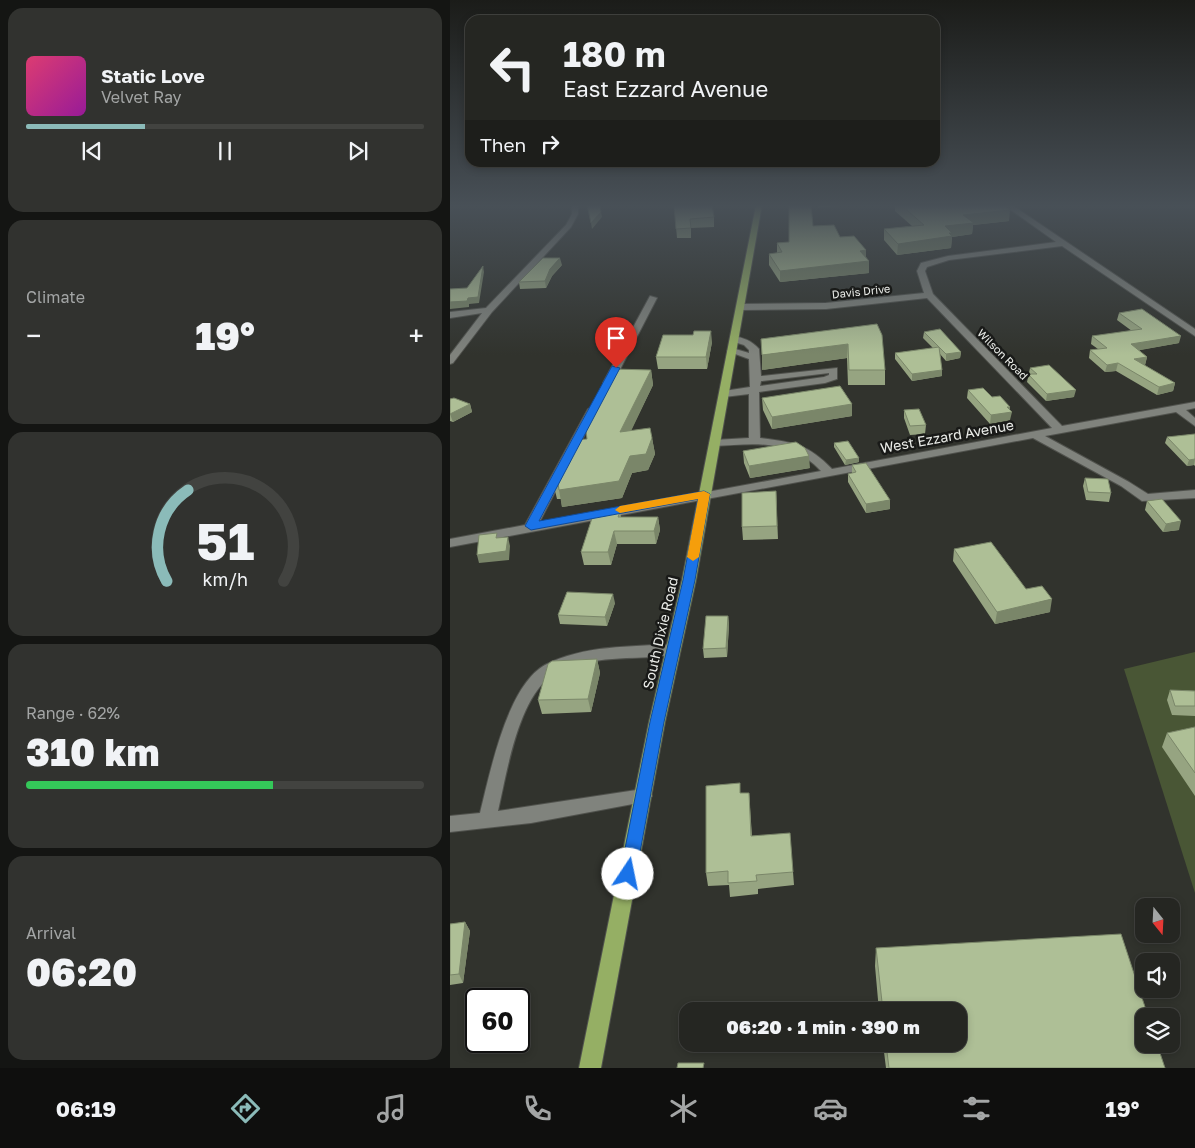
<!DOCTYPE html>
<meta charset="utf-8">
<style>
body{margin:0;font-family:"Golos Text",sans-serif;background:#31322f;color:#f1f3f6;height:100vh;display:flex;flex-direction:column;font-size:19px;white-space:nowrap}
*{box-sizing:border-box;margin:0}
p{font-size:16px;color:#a3a5a5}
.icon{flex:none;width:28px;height:28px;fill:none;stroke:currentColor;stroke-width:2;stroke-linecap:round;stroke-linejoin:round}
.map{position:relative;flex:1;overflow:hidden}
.sheet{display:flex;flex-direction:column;gap:8px;padding:8px;background:#141513;width:450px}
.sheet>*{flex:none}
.top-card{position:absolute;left:15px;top:15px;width:475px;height:152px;border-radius:15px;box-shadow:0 2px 8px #0003,0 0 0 1px #424340;background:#252622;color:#f1f3f6;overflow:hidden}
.needle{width:32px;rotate:162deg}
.buttons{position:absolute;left:685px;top:898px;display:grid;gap:10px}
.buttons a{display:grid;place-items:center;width:45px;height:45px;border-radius:10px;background:#252622;box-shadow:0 2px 8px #0003,0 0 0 1px #424340;font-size:25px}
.speed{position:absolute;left:15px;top:988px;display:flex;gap:10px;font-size:25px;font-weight:700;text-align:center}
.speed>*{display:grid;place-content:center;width:65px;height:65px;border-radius:50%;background:#252622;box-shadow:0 2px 8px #0003,0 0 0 1px #424340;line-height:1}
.speed .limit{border:2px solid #111;border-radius:8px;background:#fff;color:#111}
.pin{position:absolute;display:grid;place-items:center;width:42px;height:42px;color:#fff;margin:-51px -21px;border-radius:50% 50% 50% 0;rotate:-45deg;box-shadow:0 0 5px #0007}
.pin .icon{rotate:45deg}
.me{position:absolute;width:55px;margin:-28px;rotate:11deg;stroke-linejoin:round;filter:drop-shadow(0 0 4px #0008)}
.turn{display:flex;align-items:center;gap:18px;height:105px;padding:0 15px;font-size:22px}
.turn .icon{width:65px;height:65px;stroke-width:2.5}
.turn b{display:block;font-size:35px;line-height:42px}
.then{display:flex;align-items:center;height:48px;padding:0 15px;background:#0003;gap:10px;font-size:19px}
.big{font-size:38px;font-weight:800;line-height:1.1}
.sheet .card{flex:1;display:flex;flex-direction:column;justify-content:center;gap:8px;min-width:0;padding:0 18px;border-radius:15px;background:#31322f}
.sheet .dial{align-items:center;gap:0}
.dial svg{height:130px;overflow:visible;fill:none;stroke:#424340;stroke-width:7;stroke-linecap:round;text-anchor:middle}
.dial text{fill:#f1f3f6;stroke:none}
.song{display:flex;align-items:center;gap:15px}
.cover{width:60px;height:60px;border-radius:8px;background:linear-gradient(135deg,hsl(340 70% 55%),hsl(300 70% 35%))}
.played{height:5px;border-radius:2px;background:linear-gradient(90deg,#8bbbb9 30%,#424340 30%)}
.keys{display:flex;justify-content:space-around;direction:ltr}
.heat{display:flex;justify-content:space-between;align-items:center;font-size:28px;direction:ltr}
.charge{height:8px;border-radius:4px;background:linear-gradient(90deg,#34c759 62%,#424340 0)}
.trip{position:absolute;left:229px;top:1002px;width:288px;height:50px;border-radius:15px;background:#252622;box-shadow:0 2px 8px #0003,0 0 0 1px #424340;font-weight:800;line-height:50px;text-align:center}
.tab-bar{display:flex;height:80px;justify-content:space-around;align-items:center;background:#0f0f0e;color:#a3a5a5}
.tab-bar .icon{width:35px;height:35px}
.tab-bar .active{color:#8bbbb9}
.tab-bar b{font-size:22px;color:#f1f3f6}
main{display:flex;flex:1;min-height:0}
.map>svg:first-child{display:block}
</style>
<main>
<section class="sheet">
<div class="card">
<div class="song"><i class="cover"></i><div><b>Static Love</b><p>Velvet Ray</p></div></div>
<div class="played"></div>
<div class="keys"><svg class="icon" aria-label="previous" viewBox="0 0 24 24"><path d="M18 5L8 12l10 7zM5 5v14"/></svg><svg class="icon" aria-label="pause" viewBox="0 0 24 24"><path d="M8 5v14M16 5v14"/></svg><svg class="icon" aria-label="next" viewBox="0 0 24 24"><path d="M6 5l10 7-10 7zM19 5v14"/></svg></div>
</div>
<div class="card"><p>Climate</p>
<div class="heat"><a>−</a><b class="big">19°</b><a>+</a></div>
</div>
<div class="card dial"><svg viewBox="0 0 100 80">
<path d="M14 69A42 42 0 1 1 86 69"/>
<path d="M14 69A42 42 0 0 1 27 13" stroke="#8bbbb9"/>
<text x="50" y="56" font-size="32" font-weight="700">51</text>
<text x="50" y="72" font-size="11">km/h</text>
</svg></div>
<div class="card"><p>Range · 62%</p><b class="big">310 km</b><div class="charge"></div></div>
<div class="card"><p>Arrival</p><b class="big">06:20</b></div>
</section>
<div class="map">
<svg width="745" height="1068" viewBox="0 0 745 1068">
<rect width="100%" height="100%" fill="#31332d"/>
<path fill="#495635" d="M 745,652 L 745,893 L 674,669 Z"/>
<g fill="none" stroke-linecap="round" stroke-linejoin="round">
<g stroke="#50524d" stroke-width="2">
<path id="minor" d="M 122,205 L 128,205 L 128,214 L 121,227 L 42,312 L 3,363 L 0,364 L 0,355 L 32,313 L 0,318 L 0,312 L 36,308 L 116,225 L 122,214 Z
M 554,205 L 562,205 L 745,329 L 745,336 L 612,246 L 499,260 L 477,267 L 475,271 L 483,294 L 612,426 L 745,402 L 745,408 L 736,410 L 745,418 L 745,426 L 726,412 L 595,436 L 679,482 L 698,494 L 745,490 L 745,498 L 692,501 L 671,486 L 583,438 L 0,547 L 0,539 L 75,525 L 138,409 L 143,406 L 148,409 L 89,523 L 371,471 C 340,438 305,444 264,446 L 259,443 L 264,440 L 299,438 L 299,394 L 274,397 L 269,394 L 274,391 L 300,387 L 299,359 L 277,351 L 282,348 L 299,353 L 299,350 L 294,345 L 281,341 L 281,337 C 291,336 302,341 309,349 L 311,376 L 387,368 L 387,379 L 375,383 L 309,392 L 310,438 C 343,442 358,444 382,469 L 602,428 L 477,298 L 376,309 L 290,310 L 286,307 L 290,304 L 376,303 L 474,293 L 467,271 L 471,263 L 498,256 L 606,242 ZM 379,373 L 379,375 L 374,377 L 310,386 L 311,381 Z
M 200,296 L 207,298 L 163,383 L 161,385 L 155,385 L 153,383 Z
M 223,644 L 228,645 L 230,649 L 228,653 C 202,660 172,656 145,661 C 131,663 117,666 105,673 C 68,696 57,772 48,811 L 193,789 L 199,791 L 202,796 L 199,801 L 81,823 L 0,832 L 0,816 L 30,813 C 40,773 57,686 95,665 C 133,645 181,647 223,644 Z"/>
</g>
<g stroke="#50524d" stroke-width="2">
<path id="major" d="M 306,205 L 312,205 L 246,580 L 215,722 L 151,1068 L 129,1068 L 199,722 L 232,580 Z"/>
</g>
<use href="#minor" fill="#80837d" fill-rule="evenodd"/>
<use href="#major" fill="#95af64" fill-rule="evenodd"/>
</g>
<path fill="#96a481" d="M 224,205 L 264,217 L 264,227 L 241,228 L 241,238 L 227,238 Z
M 445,205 L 554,205 L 559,221 L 523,225 L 522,234 L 502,237 L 501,248 L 447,255 L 434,240 L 434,229 L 462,226 L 445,211 Z
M 363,226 L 390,237 L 416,250 L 416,257 L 419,261 L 419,273 L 330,282 L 319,265 L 319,254 L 327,253 L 327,243 L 339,242 Z
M 112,265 L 102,276 L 96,288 L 70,289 L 69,282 Z
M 669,313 L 729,343 L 689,350 L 697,357 L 695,365 L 694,365 L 725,383 L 723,391 L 707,395 L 666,371 L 655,372 L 639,358 L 640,350 L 648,349 L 641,344 L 642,336 L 682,331 L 667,320 Z
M 427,324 L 435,370 L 435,385 L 398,385 L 397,358 L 312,370 Z
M 474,332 L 511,352 L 510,358 L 496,361 L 490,354 L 492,376 L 462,381 L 445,359 L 445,353 L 483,348 L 473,338 Z
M 262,342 L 257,369 L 208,369 L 206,357 Z
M 580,368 L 624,397 L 596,401 L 577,382 Z
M 201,370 L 203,385 L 181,430 L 202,438 L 205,454 L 198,470 L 182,473 L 172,498 L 112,507 L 111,499 L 107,499 L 103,482 L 128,440 L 137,439 Z
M 518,390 L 542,397 L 560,407 L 560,420 L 540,424 L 517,398 Z
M 312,398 L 402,404 L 402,416 L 322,429 L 313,410 Z
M 0,399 L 20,404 L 22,412 L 3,422 L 0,421 Z
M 454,410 L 476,425 L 475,434 L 460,435 L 454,418 Z
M 745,434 L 745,466 L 744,465 L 737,466 L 715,443 L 717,437 Z
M 384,443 L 409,458 L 409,462 L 395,465 L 384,447 Z
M 293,451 L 360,468 L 300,478 L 294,463 Z
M 402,465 L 440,509 L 416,513 L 398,482 L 398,474 L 402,473 Z
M 635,478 L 661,493 L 659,502 L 636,500 L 633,486 Z
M 326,491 L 328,539 L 293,540 L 292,527 Z
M 697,501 L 729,530 L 713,532 L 695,510 Z
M 170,512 L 171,517 L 208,517 L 210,530 L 206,544 L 167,544 L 161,565 L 134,565 L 131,552 Z
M 504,549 L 576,589 L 600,612 L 545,624 L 503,561 Z
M 165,603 L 157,626 L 110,624 L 108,615 Z
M 278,616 L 279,625 L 277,657 L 254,658 L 253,649 Z
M 147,659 L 150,673 L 141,712 L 92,714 L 88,700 Z
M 720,690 L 745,691 L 745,716 L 722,715 L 717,700 Z
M 745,727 L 745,796 L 712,747 L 717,733 Z
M 291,793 L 299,793 L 302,836 L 343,872 L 344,885 L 308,889 L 308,894 L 280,897 L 279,885 L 258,886 L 256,873 Z
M 15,922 L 20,931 L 13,983 L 0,985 L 0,924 Z
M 426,948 L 715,1068 L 436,1068 L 433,1044 L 508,1044 L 508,1011 L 429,1011 L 425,966 Z"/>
<path fill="#7a8669" d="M 368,205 L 388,205 L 388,206 L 368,208 Z
M 560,210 L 559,221 L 523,225 L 522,234 L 502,237 L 501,248 L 447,255 L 448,244 L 495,226 L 513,215 Z
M 151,212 L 152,217 L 142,229 L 141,223 Z
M 416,250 L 416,261 L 410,251 Z
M 110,258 L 112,265 L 102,276 L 96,288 L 95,281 L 100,269 Z
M 419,261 L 419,273 L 330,282 L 330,271 Z
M 33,266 L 34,272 L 29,303 L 19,304 L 19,307 L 0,309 L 0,302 L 18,298 Z
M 261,331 L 262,342 L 257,369 L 256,357 Z
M 731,336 L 729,343 L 680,352 L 681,344 Z
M 398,344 L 397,358 L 312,370 L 312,355 Z
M 511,352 L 510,358 L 496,361 L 496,354 Z
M 697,357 L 695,365 L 682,367 L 684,359 Z
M 668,363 L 666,371 L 655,372 L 657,365 Z
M 201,370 L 203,385 L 173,448 L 170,432 Z
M 492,370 L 492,376 L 462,381 L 462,374 Z
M 725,383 L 723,391 L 707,395 L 709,387 Z
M 626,390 L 624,397 L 596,401 L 597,394 Z
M 20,404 L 22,412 L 3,422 L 0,414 Z
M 402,404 L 402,416 L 322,429 L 322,417 Z
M 557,407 L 560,407 L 560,412 L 562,412 L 560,420 L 540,424 L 541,415 Z
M 202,438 L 205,454 L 198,470 L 182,473 L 172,498 L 112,507 L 109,490 L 180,456 Z
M 359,456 L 360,468 L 300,478 L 299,466 Z
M 409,458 L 409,462 L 395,465 L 396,460 Z
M 745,459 L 744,465 L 737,466 L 739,460 Z
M 440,500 L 440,509 L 416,513 L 416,504 Z
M 208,517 L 210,530 L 206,544 L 204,531 Z
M 731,521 L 729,530 L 713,532 L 716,524 Z
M 164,531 L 167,544 L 161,565 L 158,552 Z
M 58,537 L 60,546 L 59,560 L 29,563 L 27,555 Z
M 163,594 L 165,603 L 157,626 L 155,617 Z
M 602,599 L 600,612 L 545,624 L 547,612 Z
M 278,616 L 279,625 L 277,657 L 276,648 Z
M 147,659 L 150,673 L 141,712 L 138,699 Z
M 15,922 L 20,931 L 13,983 L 9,974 Z"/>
<path fill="#aebf96" stroke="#7a8669" d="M 137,205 L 150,205 L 151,212 L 141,223 Z
M 224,205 L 262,205 L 264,217 L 240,219 L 241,228 L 226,229 Z
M 339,205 L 361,205 L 363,226 L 384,225 L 390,237 L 404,236 L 416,250 L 410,251 L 419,261 L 330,271 L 319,254 L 332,252 L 327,243 L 339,242 Z
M 451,205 L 554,205 L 560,210 L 513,215 L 524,223 L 495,226 L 502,233 L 499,233 L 502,236 L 448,244 L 434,229 L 474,225 Z
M 93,258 L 110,258 L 100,269 L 95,281 L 69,282 Z
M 33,266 L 28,297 L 18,298 L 17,301 L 0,302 L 0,289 L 17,288 Z
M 692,309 L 731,336 L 681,344 L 697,357 L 684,359 L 725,383 L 709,387 L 668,363 L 657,365 L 640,350 L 657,348 L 642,336 L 692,329 L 669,313 Z
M 427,324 L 432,335 L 435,370 L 399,370 L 398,344 L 312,355 L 311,339 Z
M 490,329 L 511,352 L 496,354 L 474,332 Z
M 244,331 L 261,331 L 256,357 L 206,357 L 213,335 L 243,335 Z
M 489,347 L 492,370 L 462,374 L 445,353 Z
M 599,365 L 626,390 L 597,394 L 578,374 L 587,374 L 580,368 Z
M 163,369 L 201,370 L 170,432 L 200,428 L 202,438 L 196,454 L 180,456 L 169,481 L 109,490 L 108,483 L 103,482 L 127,436 L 128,440 L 137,439 L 135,423 Z
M 390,386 L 402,404 L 322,417 L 312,398 Z
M 533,388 L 542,397 L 550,396 L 560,407 L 557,407 L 562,412 L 541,415 L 518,390 Z
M 4,398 L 20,404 L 0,414 L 0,399 Z
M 469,409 L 476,425 L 460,426 L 454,410 Z
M 745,434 L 745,459 L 739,460 L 717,437 Z
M 398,441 L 409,458 L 396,460 L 384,443 Z
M 346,442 L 355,448 L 359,456 L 299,466 L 293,451 Z
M 416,463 L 440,500 L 416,504 L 398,474 L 406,472 L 402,465 Z
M 635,478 L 658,479 L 661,493 L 638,492 Z
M 326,491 L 327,526 L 292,527 L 292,493 Z
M 712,499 L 731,521 L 716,524 L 697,501 Z
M 144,512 L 170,512 L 168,517 L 208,517 L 204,531 L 164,531 L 158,552 L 131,552 Z
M 47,533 L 46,538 L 58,537 L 56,551 L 27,555 L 29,535 Z
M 541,542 L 576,589 L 592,586 L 602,599 L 547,612 L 504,549 Z
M 117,592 L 163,594 L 155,617 L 108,615 Z
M 256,616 L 278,616 L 276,648 L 253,649 Z
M 147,659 L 138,699 L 88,700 L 98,664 L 102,661 Z
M 720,690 L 745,691 L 745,706 L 725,706 Z
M 745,727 L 745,773 L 717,733 Z
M 290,783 L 290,793 L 299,793 L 301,836 L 340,833 L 343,872 L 306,875 L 307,881 L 278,883 L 278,871 L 256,873 L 256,786 Z
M 15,922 L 9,974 L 0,975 L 0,924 Z
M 671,934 L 698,1016 L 694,1016 L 694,1044 L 707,1044 L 715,1068 L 439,1068 L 436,1044 L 508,1044 L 508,1011 L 433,1011 L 426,948 Z
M 228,1063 L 254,1063 L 253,1068 L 227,1068 Z"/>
<linearGradient id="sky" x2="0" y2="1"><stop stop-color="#1b1c19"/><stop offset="0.58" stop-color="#485057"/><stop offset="1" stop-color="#485057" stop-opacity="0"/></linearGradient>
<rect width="745" height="355" fill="url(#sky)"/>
<path fill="#1a73e8" stroke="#114b97" d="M 162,366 L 170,368 L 89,521 L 254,491 L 260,494 L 245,580 L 214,722 L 186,874 L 184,879 L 178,882 L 172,879 L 170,874 L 200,722 L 233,580 L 248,499 L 81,530 L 75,526 Z"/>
<path fill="#f59e0b" d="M 254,491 L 260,494 L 249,557 L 243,561 L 237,557 L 248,499 L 170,513 L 165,510 L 170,506 Z"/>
<g text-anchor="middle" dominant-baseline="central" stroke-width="5" stroke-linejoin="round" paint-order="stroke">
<g font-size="11" fill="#ebede9" stroke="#191a18">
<text transform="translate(411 291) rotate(-6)">Davis Drive</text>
<text transform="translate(553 354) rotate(45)">Wilson Road</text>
</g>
<g font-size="14" fill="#ebede9" stroke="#191a18">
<text transform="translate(497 436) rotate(-10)">West Ezzard Avenue</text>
<text transform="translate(210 633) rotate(-77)">South Dixie Road</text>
</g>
</g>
</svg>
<div class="buttons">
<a><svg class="needle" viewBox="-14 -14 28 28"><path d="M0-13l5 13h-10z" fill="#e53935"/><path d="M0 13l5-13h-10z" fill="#a3a5a5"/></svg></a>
<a><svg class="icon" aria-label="sound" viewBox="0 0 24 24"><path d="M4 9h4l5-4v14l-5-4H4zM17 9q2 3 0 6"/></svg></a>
<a><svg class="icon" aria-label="layers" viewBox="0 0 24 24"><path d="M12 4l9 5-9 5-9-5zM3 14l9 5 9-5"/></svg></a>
</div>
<div class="speed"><div class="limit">60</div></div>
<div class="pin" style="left:166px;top:368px;background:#d93025"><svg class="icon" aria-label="arrive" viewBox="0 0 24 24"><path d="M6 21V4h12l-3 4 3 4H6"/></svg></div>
<svg class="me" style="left:178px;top:874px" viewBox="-20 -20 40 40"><circle r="19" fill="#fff"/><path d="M0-13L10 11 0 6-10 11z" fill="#1a73e8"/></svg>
<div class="trip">06:20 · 1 min · 390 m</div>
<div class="top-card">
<div class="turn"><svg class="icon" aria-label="left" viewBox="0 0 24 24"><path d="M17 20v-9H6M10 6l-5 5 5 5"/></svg><div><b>180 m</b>East Ezzard Avenue</div></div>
<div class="then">Then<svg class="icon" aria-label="right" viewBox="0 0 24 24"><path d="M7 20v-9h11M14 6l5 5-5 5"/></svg></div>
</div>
</div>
</main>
<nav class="tab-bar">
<b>06:19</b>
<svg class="icon active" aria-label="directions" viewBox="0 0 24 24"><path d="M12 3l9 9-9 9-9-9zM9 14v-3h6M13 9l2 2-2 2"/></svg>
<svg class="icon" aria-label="music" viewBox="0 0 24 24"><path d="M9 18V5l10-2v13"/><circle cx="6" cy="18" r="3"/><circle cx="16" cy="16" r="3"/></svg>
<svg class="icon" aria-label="phone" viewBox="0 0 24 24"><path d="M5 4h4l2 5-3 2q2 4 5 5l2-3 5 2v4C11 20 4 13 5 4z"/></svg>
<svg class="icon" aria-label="climate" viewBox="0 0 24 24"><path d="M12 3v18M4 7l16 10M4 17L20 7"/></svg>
<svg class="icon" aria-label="car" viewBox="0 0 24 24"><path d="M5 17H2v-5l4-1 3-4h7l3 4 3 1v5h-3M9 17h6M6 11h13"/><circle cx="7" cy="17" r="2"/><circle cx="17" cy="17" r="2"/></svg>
<svg class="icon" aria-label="filters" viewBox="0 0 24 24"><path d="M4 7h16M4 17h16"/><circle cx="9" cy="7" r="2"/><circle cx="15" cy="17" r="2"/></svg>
<b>19°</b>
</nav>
